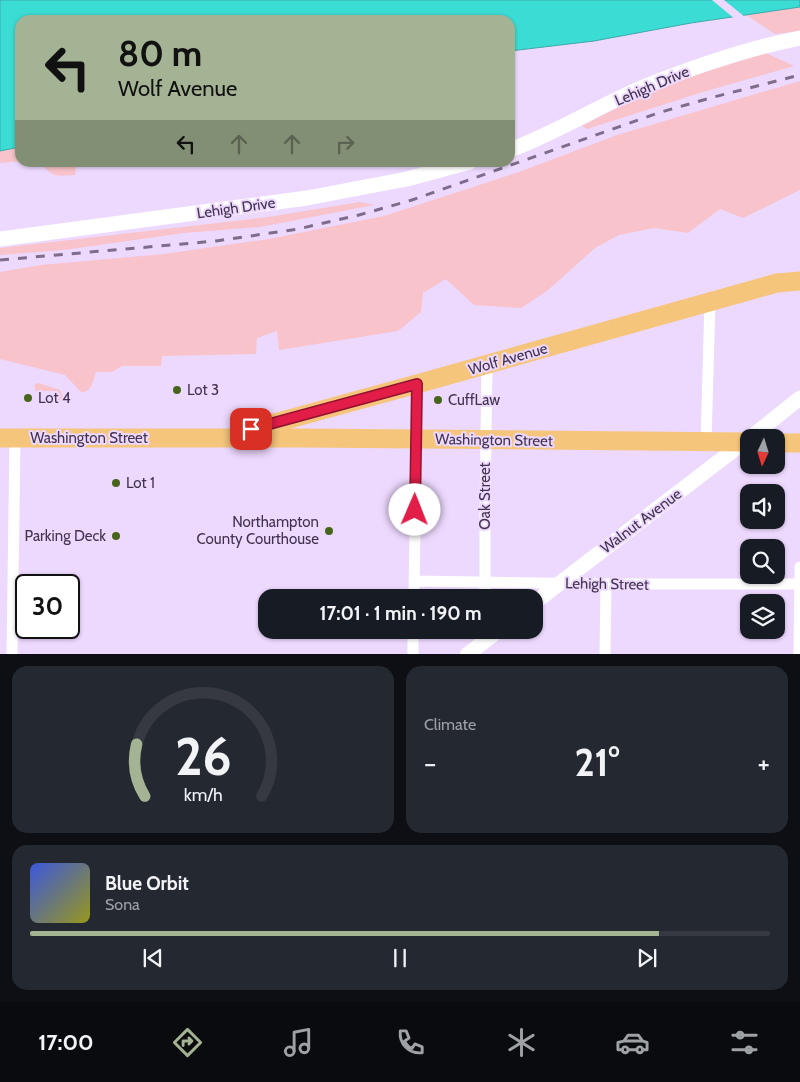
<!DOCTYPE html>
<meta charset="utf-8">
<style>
body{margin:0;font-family:Cabin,sans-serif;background:#242831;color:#f1f3f6;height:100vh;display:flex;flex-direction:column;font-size:19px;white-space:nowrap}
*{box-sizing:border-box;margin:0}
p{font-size:16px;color:#9ea1a6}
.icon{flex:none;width:28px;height:28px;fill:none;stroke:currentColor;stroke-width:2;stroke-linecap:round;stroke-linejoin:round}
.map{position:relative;height:654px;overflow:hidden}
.side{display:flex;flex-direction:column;gap:12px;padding:12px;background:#0d0f14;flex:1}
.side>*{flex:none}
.top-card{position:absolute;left:15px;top:15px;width:500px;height:152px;border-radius:15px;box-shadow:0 1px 4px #0004;background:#a4b393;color:#111;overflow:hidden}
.needle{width:32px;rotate:184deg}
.controls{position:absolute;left:740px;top:429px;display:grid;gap:10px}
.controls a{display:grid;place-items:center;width:45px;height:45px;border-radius:10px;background:#171b24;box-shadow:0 1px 4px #0004;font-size:25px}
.speed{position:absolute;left:15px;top:574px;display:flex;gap:10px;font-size:25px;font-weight:700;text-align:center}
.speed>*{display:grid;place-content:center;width:65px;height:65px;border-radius:50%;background:#171b24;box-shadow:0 1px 4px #0004;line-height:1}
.speed .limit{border:2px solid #111;border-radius:8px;background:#fff;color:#111}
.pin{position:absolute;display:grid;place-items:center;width:42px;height:42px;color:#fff;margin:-21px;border-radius:10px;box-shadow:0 2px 8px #0006}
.me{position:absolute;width:55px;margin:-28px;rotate:1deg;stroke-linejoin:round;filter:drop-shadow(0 0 4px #0008)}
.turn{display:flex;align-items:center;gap:18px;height:105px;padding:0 20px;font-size:22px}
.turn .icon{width:65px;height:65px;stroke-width:2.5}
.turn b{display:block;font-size:35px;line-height:42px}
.lanes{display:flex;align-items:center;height:48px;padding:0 20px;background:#0003;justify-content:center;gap:25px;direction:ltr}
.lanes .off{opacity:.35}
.big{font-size:38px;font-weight:700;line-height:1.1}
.side .widget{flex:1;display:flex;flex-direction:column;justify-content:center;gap:8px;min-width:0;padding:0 18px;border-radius:15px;background:#242831}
.side .dial{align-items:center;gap:0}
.dial svg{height:130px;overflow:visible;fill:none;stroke:#363941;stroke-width:7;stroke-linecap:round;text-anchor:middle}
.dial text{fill:#f1f3f6;stroke:none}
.song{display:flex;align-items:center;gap:15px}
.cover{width:60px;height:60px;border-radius:8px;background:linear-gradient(135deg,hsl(230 70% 55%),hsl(60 70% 35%))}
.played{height:5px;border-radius:2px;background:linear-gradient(90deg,#a4b393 85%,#363941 85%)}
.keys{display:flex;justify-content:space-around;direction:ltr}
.heat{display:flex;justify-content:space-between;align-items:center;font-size:28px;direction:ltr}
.side .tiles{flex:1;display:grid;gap:12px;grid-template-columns:1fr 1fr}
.widget:last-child{grid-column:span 2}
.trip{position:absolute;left:258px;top:589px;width:285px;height:50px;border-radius:15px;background:#171b24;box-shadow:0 1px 4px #0004;font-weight:700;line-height:50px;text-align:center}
.tab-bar{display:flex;height:80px;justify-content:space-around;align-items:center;background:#090b0e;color:#9ea1a6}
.tab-bar .icon{width:35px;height:35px}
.tab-bar .current{color:#a4b393}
.tab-bar b{font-size:22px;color:#f1f3f6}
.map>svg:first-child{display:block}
</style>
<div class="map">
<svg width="800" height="655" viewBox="0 0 800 655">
<rect width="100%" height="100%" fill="#edd9fe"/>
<path fill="#f8c3ca" d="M 800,7 L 800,31 L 775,34 L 746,15 Z
M 766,53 L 794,66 L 703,92 L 587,129 L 582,126 L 657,87 Z
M 800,81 L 800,190 L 743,218 L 720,209 L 688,233 L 654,228 L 619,235 L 595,248 L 547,291 L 521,308 L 474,305 L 446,279 L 423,293 L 421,312 L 398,331 L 279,350 L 277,331 L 257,338 L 256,354 L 162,356 L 161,366 L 122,366 L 112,372 L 96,372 C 93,380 92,393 81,392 L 65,375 L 0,359 L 0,272 L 41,265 L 164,254 L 269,239 L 384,216 L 519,172 L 617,135 Z
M 20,147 L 20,161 L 0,163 L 0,151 Z
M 41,163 L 78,163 L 76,164 L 75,175 C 58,176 52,178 41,163 Z
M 360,202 L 374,205 L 260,227 L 184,233 L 64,250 L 0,255 L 0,248 L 268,217 Z
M 38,383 L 60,390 L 64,399 L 63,401 L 57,400 L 56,391 L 35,391 L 35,384 Z"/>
<path fill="#3bdcd4" stroke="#3da9ab" d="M 0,0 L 800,0 L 800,7 L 691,23 L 594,41 L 510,51 L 510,20 L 20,20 L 20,147 L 0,151 Z"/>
<path fill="#edd9fe" d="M 712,0 L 724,0 L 745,17 L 735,19 Z"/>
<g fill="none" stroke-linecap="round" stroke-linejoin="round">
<path stroke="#fff" stroke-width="11" d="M 706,442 L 710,302
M 414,581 L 606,584 L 800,584
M 414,598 L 417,384
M 485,598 L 485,512 L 487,364
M 12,655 L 15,438
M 413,655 L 413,630
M 605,655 L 606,584
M 799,655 L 800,567"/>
<path stroke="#fff" stroke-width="15" d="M 510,150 C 559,132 603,103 651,84 C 699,65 749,48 800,38
M 0,239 L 307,198 L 407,179 L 470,162
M 750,438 L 800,398
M 534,603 L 748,439
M 467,655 L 499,630"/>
<path stroke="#f6c57c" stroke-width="19" d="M 242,432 L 417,384 L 777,283 L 800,281
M 0,438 L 302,438 L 749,442
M 776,443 L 800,443"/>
<path stroke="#7d6d8a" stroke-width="3" stroke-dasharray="9 9" stroke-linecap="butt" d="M 0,260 L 216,241 L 298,229 L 359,215 L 412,200 L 658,113 L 710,98 L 800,75"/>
</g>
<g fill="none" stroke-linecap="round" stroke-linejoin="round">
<g stroke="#92132f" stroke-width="12">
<path id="route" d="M 251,429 L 417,384 L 415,510"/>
</g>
<use href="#route" stroke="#e11d48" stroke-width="9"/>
</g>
<g fill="#46651b" stroke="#edd9fe" stroke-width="2">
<circle cx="177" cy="390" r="5"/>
<circle cx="28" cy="398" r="5"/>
<circle cx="438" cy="400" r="5"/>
<circle cx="116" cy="483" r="5"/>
<circle cx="329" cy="531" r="5"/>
<circle cx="116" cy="536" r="5"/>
</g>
<g text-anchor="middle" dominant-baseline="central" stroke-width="4" stroke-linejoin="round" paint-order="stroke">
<g font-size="15" fill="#41334c" stroke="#edd9fe">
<text transform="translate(652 86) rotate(-23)">Lehigh Drive</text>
<text transform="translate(236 208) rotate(-8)">Lehigh Drive</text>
<text transform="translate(508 359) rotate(-16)">Wolf Avenue</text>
<text x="89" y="438">Washington Street</text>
<text transform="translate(494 440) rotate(1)">Washington Street</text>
<text transform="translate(485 496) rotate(-90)">Oak Street</text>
<text transform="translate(641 521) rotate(-37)">Walnut Avenue</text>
<text transform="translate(607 584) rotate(1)">Lehigh Street</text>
</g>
<g font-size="15" fill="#41334c" stroke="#edd9fe" text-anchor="start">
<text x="187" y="390">Lot 3</text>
<text x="38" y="398">Lot 4</text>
<text x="448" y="400">CuffLaw</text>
<text x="126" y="483">Lot 1</text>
<text x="319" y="522" text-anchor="end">Northampton<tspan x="319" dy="17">County Courthouse</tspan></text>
<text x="106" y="536" text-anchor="end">Parking Deck</text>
</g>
</g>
</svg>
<div class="controls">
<a><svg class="needle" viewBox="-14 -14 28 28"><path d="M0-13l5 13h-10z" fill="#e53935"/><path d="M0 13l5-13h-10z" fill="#9ea1a6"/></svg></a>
<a><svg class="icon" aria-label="sound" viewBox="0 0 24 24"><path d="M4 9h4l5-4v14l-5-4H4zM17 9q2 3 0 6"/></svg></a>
<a><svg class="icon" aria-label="search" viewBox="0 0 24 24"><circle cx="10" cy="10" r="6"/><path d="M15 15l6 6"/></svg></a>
<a><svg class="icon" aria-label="layers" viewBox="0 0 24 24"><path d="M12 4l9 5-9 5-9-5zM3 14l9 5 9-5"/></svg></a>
</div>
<div class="speed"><div class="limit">30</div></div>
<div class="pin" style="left:251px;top:429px;background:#d93025"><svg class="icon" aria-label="arrive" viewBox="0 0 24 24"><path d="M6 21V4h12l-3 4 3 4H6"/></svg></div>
<svg class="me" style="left:415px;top:510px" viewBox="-20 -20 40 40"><circle r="19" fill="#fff"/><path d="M0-13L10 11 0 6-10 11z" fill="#e11d48"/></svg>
<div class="trip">17:01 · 1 min · 190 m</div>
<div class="top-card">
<div class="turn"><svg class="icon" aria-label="left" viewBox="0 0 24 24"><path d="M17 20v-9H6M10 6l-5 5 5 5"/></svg><div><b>80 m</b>Wolf Avenue</div></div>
<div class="lanes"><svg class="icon" aria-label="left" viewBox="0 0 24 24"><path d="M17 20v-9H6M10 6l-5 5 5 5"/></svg><svg class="icon off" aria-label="ahead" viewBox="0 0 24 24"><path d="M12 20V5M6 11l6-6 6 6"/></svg><svg class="icon off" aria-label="ahead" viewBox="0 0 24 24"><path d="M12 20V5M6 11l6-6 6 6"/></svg><svg class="icon off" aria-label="right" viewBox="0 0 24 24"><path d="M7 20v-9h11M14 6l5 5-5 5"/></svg></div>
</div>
</div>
<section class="side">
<div class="tiles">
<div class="widget dial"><svg viewBox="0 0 100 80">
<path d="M14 69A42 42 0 1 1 86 69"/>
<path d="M14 69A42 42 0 0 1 9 37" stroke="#a4b393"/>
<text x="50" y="56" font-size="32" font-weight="700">26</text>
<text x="50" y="72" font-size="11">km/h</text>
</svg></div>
<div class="widget"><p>Climate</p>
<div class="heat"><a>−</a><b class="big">21°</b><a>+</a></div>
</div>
<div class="widget">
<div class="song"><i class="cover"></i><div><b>Blue Orbit</b><p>Sona</p></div></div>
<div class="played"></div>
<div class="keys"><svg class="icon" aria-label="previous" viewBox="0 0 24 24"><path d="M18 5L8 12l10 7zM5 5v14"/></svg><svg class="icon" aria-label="pause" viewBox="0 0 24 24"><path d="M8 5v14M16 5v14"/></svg><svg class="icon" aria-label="next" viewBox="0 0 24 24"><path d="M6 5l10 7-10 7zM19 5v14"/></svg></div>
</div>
</div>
</section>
<nav class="tab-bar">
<b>17:00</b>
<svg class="icon current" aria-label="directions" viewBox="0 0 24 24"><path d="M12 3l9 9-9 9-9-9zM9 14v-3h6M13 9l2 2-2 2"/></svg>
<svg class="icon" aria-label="music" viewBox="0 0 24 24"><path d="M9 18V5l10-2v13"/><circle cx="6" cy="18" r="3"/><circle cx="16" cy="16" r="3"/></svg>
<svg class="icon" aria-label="phone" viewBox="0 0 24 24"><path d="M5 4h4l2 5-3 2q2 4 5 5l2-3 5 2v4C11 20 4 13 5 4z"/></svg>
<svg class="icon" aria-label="climate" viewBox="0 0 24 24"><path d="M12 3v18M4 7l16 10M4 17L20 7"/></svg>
<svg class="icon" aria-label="car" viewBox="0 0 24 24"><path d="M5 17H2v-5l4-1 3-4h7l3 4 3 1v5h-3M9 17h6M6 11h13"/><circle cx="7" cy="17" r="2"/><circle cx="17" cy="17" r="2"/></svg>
<svg class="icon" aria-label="filters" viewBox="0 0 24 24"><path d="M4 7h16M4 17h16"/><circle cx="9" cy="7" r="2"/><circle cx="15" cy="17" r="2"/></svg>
</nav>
